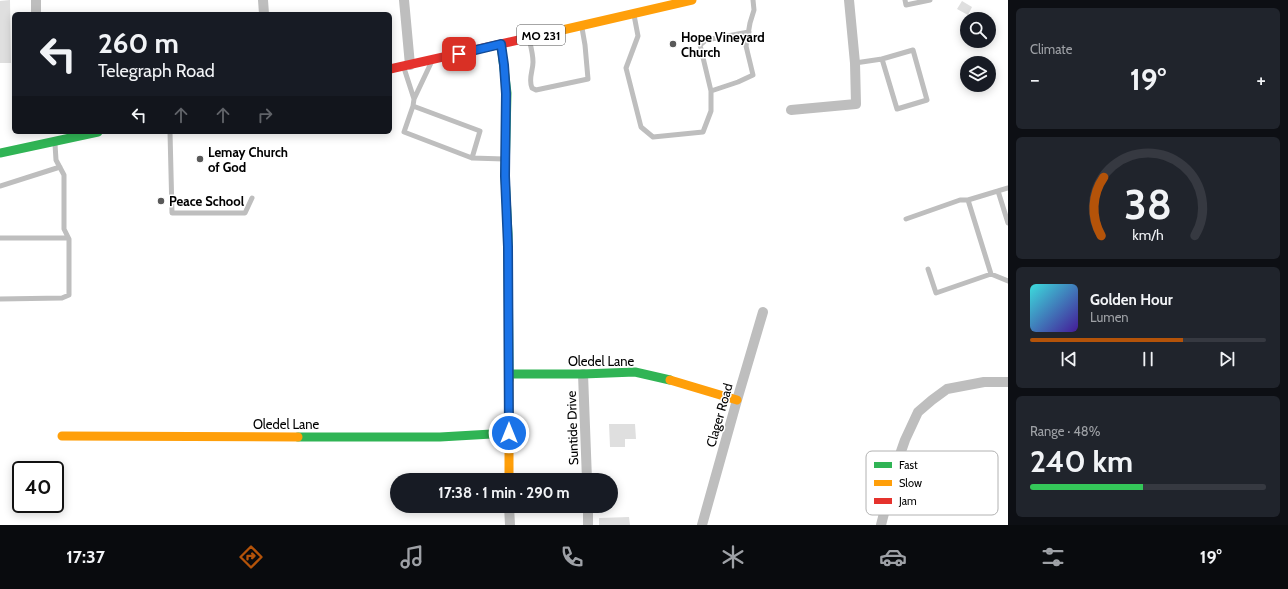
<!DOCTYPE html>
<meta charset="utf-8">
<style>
body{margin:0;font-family:Cabin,sans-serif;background:#20242c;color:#f1f3f6;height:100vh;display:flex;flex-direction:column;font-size:15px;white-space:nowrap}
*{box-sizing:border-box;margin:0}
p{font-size:13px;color:#9ea1a6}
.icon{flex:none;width:22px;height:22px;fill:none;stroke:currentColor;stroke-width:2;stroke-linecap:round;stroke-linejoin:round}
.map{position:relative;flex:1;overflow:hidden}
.panel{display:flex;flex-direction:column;gap:8px;padding:8px;background:#0d0f14;width:280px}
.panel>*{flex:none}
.guide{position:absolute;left:12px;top:12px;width:380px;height:122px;border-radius:6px;box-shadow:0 2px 10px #0003;background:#171b24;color:#f1f3f6;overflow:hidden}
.buttons{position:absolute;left:960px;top:12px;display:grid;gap:8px}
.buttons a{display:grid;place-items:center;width:36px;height:36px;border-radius:50%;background:#171b24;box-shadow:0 2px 10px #0003;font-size:20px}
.speed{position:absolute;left:12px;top:461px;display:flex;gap:8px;font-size:20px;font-weight:700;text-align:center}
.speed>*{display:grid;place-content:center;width:52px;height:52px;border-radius:50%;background:#171b24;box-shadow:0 2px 10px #0003;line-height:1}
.speed .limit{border:2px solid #111;border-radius:6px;background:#fff;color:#111}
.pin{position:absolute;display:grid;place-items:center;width:34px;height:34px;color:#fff;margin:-17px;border-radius:8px;box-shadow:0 2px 6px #0006}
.me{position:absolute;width:44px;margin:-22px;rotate:0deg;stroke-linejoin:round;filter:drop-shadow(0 0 3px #0008)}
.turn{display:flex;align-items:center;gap:14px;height:84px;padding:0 20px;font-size:18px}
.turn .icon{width:52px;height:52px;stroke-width:2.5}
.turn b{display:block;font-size:28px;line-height:34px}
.lanes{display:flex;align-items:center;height:38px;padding:0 20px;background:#0003;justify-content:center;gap:20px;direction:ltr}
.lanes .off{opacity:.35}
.big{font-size:30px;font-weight:700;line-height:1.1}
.panel .tile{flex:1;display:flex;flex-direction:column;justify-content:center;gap:6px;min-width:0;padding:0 14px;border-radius:6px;background:#20242c}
.panel .dial{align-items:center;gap:0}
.dial svg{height:104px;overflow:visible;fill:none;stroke:#363941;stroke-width:7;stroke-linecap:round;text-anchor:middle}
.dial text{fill:#f1f3f6;stroke:none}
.song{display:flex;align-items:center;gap:12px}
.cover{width:48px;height:48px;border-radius:6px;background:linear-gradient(135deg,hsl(180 70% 55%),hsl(260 70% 35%))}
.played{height:4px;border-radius:2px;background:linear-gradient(90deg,#b45309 65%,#363941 65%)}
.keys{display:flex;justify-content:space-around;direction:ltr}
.heat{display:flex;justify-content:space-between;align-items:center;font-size:22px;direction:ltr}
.charge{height:6px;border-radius:3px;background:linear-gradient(90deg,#34c759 48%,#363941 0)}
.trip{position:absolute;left:390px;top:473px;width:228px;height:40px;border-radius:20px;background:#171b24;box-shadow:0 2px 10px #0003;font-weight:700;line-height:40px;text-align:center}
.menu{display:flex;height:64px;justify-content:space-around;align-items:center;background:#090b0e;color:#9ea1a6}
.menu .icon{width:28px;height:28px}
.menu .active{color:#b45309}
.menu b{font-size:18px;color:#f1f3f6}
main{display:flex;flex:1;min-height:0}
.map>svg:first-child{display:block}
</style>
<main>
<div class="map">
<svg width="1008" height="525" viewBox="0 0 1008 525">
<rect width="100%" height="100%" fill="#fff"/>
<path fill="#dfdfdf" d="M 10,0 L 11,63 L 0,63 L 0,1 Z
M 962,1 L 972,7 L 968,15 L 957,9 Z
M 609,424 L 635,424 L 636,439 L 625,439 L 625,447 L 610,447 Z
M 629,517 L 630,525 L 599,525 L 599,518 Z"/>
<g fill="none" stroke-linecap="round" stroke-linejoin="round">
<path stroke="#bebebe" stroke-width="5" d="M 905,0 L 906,5 L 930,0
M 634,15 L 638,36 L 626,68 L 641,127 L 653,137 L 703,132 L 711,111 L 711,91 L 738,82 L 753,75 L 746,46 L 750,23 L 754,10 L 753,0
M 529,39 C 531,47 533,54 533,62 C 533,71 528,79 532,88 L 536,90 L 588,79 L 585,45 L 582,28
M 855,63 L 882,59 L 913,50 L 927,100 L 897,109 L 882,59
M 404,68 L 414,99
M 711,91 L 700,45 L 706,40 L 749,32
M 413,106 L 414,99 L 431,63
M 170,132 L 172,213 L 245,213 L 252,198
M 472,158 L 480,131 L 413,106 L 404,132 L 472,158 L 504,159
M 0,186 L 60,167
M 998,191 L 1008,223
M 968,200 L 991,274
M 906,219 L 960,200 L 968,200 L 1008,188
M 0,238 L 68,238
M 928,269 L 936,293 L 991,274 L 1008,281
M 0,299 L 62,298 L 69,295 L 69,239 L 64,229 L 64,175 L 56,160 L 55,144"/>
<path stroke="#bebebe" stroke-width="10" d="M 263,0 L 264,14
M 404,0 L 410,65
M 36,14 L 36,0
M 791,110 L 856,104 L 855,63 L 849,0
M 583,374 L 587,480
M 509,506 L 510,525
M 588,506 L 588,525
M 702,525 L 737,400 L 763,312
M 881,525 L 897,463 L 905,440 L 918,412 L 932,400 L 947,389 L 984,382 L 1008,382"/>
<path stroke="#30b455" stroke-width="9" d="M 501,44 L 507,93 L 505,176 L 508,234 L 509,380
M 0,153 L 98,132
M 509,374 L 583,374 L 635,372 L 670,380
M 298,437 L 440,437 L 509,433"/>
<path stroke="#ff9f0a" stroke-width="9" d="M 558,31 L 692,0
M 509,380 L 509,480
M 670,380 L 737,400
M 62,436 L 298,437"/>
<path stroke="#e5322d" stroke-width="9" d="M 390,69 L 558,31"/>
</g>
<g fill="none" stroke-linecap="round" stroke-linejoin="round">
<g stroke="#114b97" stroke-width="10">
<path id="route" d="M 459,54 L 501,44 L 504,65 L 506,94 L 505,176 L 508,247 L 509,433"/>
</g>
<use href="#route" stroke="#1a73e8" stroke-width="7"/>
</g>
<g fill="#595959" stroke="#fff" stroke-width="1.5">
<circle cx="673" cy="44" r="4"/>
<circle cx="200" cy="159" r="4"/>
<circle cx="161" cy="201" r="4"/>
</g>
<g text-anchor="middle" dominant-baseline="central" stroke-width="3" stroke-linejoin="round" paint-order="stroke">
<rect fill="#fff" stroke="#4c4c4c" stroke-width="1" x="517" y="25" width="48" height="20" rx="3"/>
<g font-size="12" font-weight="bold" fill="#000">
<text x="541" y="35">MO 231</text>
</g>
<g font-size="13" font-weight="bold" fill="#000" stroke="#fff" text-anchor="start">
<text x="681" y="37">Hope Vineyard<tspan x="681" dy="15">Church</tspan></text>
<text x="208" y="152">Lemay Church<tspan x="208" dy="15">of God</tspan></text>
<text x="169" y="201">Peace School</text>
</g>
<g font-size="13" fill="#000" stroke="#fff">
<text x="601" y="361">Oledel Lane</text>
<text transform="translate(719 415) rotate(-74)">Clager Road</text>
<text x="286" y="424">Oledel Lane</text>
<text transform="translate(572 428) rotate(-92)">Suntide Drive</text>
</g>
</g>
<rect x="866" y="451" width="132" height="64" rx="6" fill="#fff" stroke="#b2b2b2" stroke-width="1"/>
<rect x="874" y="462" width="18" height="6" fill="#30b455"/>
<rect x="874" y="480" width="18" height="6" fill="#ff9f0a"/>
<rect x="874" y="498" width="18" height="6" fill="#e5322d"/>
<g font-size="11" fill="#000">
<text x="899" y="469">Fast</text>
<text x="899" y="487">Slow</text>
<text x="899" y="505">Jam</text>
</g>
</svg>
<div class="buttons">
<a><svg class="icon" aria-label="search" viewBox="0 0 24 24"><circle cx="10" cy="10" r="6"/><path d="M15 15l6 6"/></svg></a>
<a><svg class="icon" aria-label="layers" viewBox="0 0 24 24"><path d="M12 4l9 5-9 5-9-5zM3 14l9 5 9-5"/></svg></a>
</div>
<div class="speed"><div class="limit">40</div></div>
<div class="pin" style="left:459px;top:54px;background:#d93025"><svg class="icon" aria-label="arrive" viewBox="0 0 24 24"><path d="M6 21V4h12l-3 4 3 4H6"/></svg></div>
<svg class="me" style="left:509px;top:433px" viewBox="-20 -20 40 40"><circle r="17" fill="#1a73e8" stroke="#fff" stroke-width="3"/><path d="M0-11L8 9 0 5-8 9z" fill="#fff"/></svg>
<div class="trip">17:38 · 1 min · 290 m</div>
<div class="guide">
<div class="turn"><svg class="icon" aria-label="left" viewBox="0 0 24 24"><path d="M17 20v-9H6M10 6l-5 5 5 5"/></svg><div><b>260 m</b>Telegraph Road</div></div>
<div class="lanes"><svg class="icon" aria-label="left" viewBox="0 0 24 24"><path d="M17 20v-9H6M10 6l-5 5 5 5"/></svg><svg class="icon off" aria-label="ahead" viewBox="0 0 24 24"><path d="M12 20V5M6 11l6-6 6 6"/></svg><svg class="icon off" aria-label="ahead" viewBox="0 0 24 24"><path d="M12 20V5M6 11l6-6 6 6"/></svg><svg class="icon off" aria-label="right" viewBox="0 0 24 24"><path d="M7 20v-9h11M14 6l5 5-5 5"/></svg></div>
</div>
</div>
<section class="panel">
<div class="tile"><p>Climate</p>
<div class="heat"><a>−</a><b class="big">19°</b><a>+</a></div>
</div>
<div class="tile dial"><svg viewBox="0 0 100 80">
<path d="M14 69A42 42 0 1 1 86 69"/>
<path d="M14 69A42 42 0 0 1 16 24" stroke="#b45309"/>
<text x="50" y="56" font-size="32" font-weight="700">38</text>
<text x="50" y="72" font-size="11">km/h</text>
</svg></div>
<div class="tile">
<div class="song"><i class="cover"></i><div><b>Golden Hour</b><p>Lumen</p></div></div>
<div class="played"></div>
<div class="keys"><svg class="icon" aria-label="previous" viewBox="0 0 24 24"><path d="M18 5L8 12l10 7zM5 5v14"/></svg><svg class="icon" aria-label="pause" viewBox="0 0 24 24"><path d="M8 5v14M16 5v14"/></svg><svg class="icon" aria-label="next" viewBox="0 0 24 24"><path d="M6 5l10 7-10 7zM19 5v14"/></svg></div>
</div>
<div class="tile"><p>Range · 48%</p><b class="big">240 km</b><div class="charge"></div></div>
</section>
</main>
<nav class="menu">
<b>17:37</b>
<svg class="icon active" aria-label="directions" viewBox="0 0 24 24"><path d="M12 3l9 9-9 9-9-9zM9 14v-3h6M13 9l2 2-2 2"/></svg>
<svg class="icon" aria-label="music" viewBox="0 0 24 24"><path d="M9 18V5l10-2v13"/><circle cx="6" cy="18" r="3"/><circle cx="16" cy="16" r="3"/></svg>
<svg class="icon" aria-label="phone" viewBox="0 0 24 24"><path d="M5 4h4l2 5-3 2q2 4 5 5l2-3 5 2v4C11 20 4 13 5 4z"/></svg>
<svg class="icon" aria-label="climate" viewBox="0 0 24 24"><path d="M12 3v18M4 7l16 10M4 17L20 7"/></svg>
<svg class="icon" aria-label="car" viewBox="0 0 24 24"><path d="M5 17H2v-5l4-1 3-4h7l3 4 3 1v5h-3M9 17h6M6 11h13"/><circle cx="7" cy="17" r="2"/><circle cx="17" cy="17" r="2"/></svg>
<svg class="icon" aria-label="filters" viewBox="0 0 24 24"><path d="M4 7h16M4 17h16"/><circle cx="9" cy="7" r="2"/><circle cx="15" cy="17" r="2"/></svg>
<b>19°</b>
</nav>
